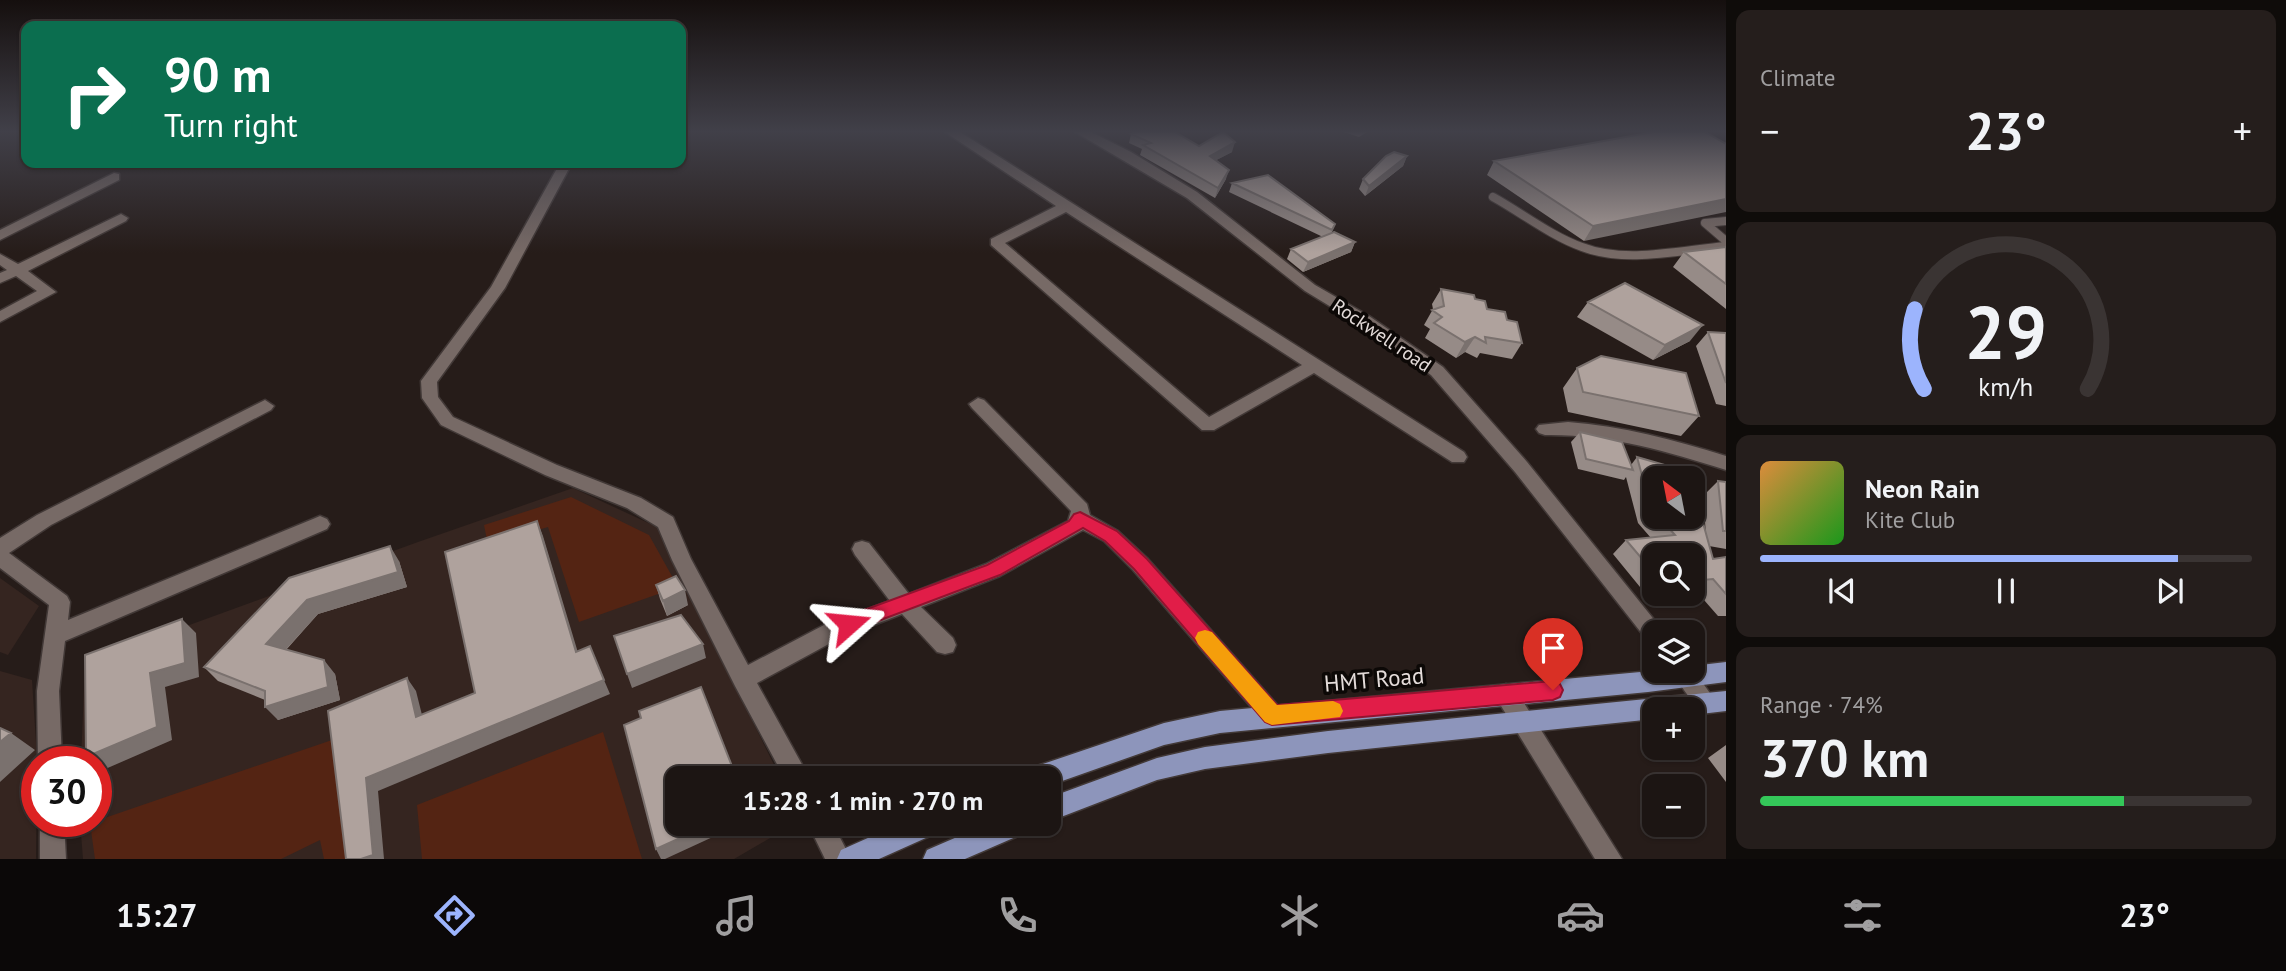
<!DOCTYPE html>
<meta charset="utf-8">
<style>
body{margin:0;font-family:"PT Sans",sans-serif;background:#251e1c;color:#f1f3f6;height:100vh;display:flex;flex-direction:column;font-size:26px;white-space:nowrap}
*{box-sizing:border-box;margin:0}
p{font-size:23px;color:#a09fa0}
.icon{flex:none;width:38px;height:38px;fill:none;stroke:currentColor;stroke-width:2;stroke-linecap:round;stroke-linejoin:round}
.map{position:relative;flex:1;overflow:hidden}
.details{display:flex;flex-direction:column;gap:10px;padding:10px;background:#0f0c0a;width:560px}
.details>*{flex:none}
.banner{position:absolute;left:21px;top:21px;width:665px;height:147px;border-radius:14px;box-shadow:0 2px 5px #0004,0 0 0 2px #3a3433;background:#0b6e4f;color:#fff;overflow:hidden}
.needle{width:46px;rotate:328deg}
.buttons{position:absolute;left:1642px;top:466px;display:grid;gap:14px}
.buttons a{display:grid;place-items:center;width:63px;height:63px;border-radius:14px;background:#1c1513;box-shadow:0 2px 5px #0004,0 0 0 2px #3a3433;font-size:35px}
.speed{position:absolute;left:21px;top:746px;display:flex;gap:14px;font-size:35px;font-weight:700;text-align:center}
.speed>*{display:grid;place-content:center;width:91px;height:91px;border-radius:50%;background:#1c1513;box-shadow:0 2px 5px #0004,0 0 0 2px #3a3433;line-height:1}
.speed .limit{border:10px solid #d22;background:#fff;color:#111}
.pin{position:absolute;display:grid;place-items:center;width:60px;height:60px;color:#fff;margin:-72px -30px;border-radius:50% 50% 50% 0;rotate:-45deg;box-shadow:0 0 7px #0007}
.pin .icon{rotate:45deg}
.me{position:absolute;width:77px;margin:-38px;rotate:72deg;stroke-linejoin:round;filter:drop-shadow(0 0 5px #0008)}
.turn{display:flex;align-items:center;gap:24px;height:147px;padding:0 28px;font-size:32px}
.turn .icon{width:91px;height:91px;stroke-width:2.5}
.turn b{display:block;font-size:49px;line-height:60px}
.big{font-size:52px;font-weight:700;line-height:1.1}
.details .card{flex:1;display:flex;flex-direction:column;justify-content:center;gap:10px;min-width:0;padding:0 24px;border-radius:14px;background:#251e1c}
.details .dial{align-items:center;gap:0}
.dial svg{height:182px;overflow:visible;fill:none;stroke:#3a3433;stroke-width:7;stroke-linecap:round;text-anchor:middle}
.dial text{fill:#f1f3f6;stroke:none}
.song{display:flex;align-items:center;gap:21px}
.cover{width:84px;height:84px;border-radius:10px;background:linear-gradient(135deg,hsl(30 70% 55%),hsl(120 70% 35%))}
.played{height:7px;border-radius:4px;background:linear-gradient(90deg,#9cb4fd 85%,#3a3433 85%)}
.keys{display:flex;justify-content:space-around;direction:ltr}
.heat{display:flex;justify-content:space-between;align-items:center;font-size:38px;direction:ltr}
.charge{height:10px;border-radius:5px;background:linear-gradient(90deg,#34c759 74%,#3a3433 0)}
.trip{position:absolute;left:665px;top:766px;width:396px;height:70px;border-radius:14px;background:#1c1513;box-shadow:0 2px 5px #0004,0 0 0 2px #3a3433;font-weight:700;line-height:70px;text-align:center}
.tab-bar{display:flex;height:112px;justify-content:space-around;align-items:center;background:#0b0808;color:#a09fa0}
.tab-bar .icon{width:49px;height:49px}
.tab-bar .selected{color:#9cb4fd}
.tab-bar b{font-size:32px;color:#f1f3f6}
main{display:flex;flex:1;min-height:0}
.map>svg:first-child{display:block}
</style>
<main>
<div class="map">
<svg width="1726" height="859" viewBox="0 0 1726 859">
<rect width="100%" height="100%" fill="#261c19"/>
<path fill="#352520" d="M 573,488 L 657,527 L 781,779 L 677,779 L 677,824 L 794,824 L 734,859 L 83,859 L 80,821 L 96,821 L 96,761 L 81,761 L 85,663 L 418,542 Z
M 0,578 L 39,606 L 8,655 L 0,652 Z
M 0,671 L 32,680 L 37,758 L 36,859 L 0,859 Z"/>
<path fill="#542413" d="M 571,497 L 649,535 L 678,587 L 579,622 L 548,527 L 488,545 L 484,525 Z
M 603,732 L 642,859 L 422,859 L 417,805 Z
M 332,740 L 347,859 L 324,859 L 320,840 L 281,859 L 95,859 L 90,823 Z"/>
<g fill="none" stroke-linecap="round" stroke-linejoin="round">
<g stroke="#423937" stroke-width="10">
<path id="service" d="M 1493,197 C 1522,213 1551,236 1582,247 C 1626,264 1681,250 1726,246
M 1726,221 L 1705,223 L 1726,241"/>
</g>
<g stroke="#423937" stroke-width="3">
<path id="minor" d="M 945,132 L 960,132 L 1464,452 L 1467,457 L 1464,462 L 1452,462 L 1314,373 L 1214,430 L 1202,430 L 991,245 L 991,239 L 1056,206 ZM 1066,212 L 1302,365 L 1209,417 L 1005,243 Z
M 1075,132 L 1091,132 L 1131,152 L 1197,192 L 1315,285 L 1369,316 L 1443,367 L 1527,462 L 1664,632 L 1654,632 L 1654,642 L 1647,640 L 1515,472 L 1431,375 L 1359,324 L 1305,291 L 1187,198 Z
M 560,163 L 572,163 L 505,288 L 437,382 L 438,397 L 453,417 L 557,465 L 641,498 L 673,517 L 691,559 L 748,665 L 824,625 L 890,601 L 855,555 L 852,549 L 855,543 L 862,541 L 869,543 L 909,594 L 986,564 L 1068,521 L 1071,511 L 972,408 L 969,404 L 978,398 L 984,400 L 1087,504 L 1090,515 L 1118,531 L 1147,558 L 1280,708 L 1283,715 L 1280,722 L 1272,726 L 1264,722 L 1133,570 L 1104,541 L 1083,530 L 1000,576 L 921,607 L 953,638 L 956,645 L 953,652 L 945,654 L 937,652 L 902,614 L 838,639 L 757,683 L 810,779 L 785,779 L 735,686 L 672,560 L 658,527 L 627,508 L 545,475 L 441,425 L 422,398 L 421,381 L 491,287 Z
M 114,173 L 119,174 L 119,180 L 0,240 L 0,230 Z
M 121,214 L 128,218 L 126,221 L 28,271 L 56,292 L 0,322 L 0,311 L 37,291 L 16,276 L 0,283 L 0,273 L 7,270 L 0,265 L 0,254 L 18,264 Z
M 265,400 L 274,406 L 271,410 L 51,525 L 9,553 L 67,596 L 70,602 L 68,620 L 313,519 L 320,516 L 327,519 L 330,524 L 327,529 L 65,641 L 59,691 L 62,761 L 38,761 L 37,691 L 49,605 L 0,568 L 0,538 L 37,515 Z
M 1568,422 C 1623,426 1674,440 1726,456 L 1726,470 C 1666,451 1608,434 1545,435 L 1539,433 L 1536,429 L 1539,425 Z
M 1692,668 L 1717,703 L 1714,710 L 1706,713 L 1698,710 L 1670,670 L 1692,670 Z
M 40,821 L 64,821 L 66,859 L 40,859 Z
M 808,824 L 833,824 L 851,859 L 825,859 Z"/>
</g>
<g stroke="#423937" stroke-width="3">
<path id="tertiary" d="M 1506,684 L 1514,687 L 1622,859 L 1595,859 L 1498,701 L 1495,694 L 1498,687 Z"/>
</g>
<g stroke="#423937" stroke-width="3">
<path id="primary" d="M 1726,662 L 1726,682 L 1648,692 L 1220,733 L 1164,745 L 1048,786 L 1048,779 L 1022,779 L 1026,771 L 1034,767 L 1164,723 L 1220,711 L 1662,670 L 1692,670 L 1692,666 Z
M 1726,691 L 1726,711 L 1692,715 L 1692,709 L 1654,709 L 1654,719 L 1328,753 L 1205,769 L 1157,780 L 1048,822 L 1048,798 L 1157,758 L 1205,747 L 1328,731 Z
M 899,824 L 940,824 L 937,833 L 879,859 L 837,859 L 841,850 Z
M 987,824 L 1028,824 L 1025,833 L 965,859 L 923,859 L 927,850 Z"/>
</g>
<use href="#service" stroke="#776a66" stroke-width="8"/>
<use href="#minor" fill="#776a66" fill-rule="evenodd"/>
<use href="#tertiary" fill="#776a66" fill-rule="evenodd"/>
<use href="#primary" fill="#8d95bb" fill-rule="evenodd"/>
</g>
<path fill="#968b87" d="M 1344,132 L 1367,132 L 1359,137 Z
M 1705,132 L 1584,241 L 1487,175 L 1494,161 Z
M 1131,134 L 1232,152 L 1216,160 L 1226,179 L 1215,198 L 1140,155 L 1142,149 L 1129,143 Z
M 1407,156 L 1403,166 L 1365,196 L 1359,189 L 1363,179 Z
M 1232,183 L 1335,224 L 1331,234 L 1355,242 L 1351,252 L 1303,272 L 1287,259 L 1291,249 L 1323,237 L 1229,192 Z
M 1726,247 L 1726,309 L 1673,267 L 1684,252 Z
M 1441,289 L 1475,299 L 1487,309 L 1507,320 L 1522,343 L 1512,359 L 1480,353 L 1477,358 L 1465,352 L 1456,358 L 1425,338 L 1430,329 L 1424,325 L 1433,309 L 1432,304 Z
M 1588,302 L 1690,341 L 1653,360 L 1577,317 Z
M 1708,332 L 1726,333 L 1726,406 L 1716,404 L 1696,346 Z
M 1577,368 L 1699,416 L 1681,436 L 1568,412 L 1563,388 Z
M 1580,432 L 1631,465 L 1637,457 L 1654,478 L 1654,516 L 1692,516 L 1706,535 L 1703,496 L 1718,481 L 1726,482 L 1726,549 L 1709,546 L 1713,559 L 1726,557 L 1726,616 L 1718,616 L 1697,592 L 1692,593 L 1692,555 L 1654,555 L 1654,593 L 1687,593 L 1649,598 L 1613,554 L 1626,540 L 1651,538 L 1638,523 L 1626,477 L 1624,480 L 1578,469 L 1571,442 Z
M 399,561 L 407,587 L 318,614 L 286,650 L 335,674 L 340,700 L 278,720 L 265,700 L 218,681 L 204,667 Z
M 656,585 L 688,605 L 667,616 L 660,599 Z
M 1726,745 L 1726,782 L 1708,758 Z"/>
<path fill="#7a716e" d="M 1235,142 L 1232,152 L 1207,165 L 1210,156 Z
M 1407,156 L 1403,166 L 1365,196 L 1369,186 Z
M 1229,170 L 1226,179 L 1215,198 L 1218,188 Z
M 1726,199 L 1726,212 L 1584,241 L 1593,226 Z
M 1355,242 L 1351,252 L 1303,272 L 1308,262 Z
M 1703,325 L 1690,341 L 1653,360 L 1665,345 Z
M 1475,337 L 1465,352 L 1456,358 L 1465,342 Z
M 537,521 L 543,536 L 582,666 L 576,652 Z
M 390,546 L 399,561 L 407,587 L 318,614 L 278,658 L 266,644 L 307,600 Z
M 685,590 L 688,605 L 667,616 L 663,601 Z
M 182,619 L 196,633 L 199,677 L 165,687 L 172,740 L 103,770 L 96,765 L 96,761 L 91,761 L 86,757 L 150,673 Z
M 703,644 L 706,658 L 632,688 L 627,674 Z
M 324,660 L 335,674 L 340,700 L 278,720 L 265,707 Z
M 407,678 L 416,691 L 426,731 L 416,717 Z
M 604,680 L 610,694 L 378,791 L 384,859 L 361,859 L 366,778 Z
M 11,733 L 35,750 L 0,782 L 0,742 Z
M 711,824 L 741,824 L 665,859 L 661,859 L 656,849 Z"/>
<path fill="#afa29d" stroke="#7a716e" stroke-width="2" d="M 1137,132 L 1175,132 L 1199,146 L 1223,132 L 1235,142 L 1210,156 L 1229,170 L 1218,188 L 1143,145 L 1151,143 L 1131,134 Z
M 1653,132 L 1705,132 L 1726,144 L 1726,199 L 1593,226 L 1494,161 Z
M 1394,152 L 1407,156 L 1369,186 L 1363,179 L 1386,156 Z
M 1268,175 L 1335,224 L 1332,230 L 1232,183 Z
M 1334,232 L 1355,242 L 1308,262 L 1291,249 Z
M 1726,247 L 1726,284 L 1684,252 Z
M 1625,283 L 1703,325 L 1665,345 L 1588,302 Z
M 1441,289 L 1474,295 L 1475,299 L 1485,301 L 1487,309 L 1505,312 L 1507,320 L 1517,322 L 1522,343 L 1485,337 L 1486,343 L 1475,337 L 1465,342 L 1434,323 L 1442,317 L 1432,310 L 1444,306 Z
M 1708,332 L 1726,333 L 1726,383 Z
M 1601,356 L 1686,373 L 1699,416 L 1583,392 L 1577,368 Z
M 1580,432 L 1622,442 L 1633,470 L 1586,459 Z
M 1637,457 L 1689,472 L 1691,478 L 1654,478 L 1654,512 L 1651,509 Z
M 1718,481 L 1726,482 L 1726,531 L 1723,531 Z
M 1692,483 L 1713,559 L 1726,557 L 1726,594 L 1713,579 L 1692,581 L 1692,555 L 1654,555 L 1654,573 L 1626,540 L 1675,535 L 1658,516 L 1692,516 Z
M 537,521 L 576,652 L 590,646 L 604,680 L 366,778 L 373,855 L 361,859 L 346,859 L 328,711 L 407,678 L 416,717 L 475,693 L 445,552 Z
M 390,546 L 398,572 L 307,600 L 266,644 L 324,660 L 328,687 L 265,707 L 265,691 L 204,667 L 289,578 Z
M 676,576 L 685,590 L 663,601 L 656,585 Z
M 681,615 L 703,644 L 627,674 L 614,636 Z
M 182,619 L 185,663 L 150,673 L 157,727 L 86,757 L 85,655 Z
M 701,687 L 737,779 L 677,779 L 677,824 L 711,824 L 656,849 L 624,725 L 641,718 L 639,711 Z
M 0,728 L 11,733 L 0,742 Z"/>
<linearGradient id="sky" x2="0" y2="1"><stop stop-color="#150f0e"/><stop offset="0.52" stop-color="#414049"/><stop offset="1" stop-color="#414049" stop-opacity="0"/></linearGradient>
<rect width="1726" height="253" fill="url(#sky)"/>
<path fill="#e11d48" stroke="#92132f" stroke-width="2" d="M 1080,512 L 1117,531 L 1147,559 L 1277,705 L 1553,681 L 1560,684 L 1563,690 L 1560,697 L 1553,700 L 1272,725 L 1265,722 L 1134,569 L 1105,541 L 1083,528 L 1000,575 L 849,632 L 842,630 L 840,624 L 842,618 L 987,565 L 1069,521 L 1074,514 Z"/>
<path fill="#f59e0b" d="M 1205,630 L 1212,632 L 1277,705 L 1333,701 L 1340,704 L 1343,711 L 1340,717 L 1272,725 L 1265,722 L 1198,644 L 1195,638 L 1198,632 Z"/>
<g text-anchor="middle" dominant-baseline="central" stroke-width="7" stroke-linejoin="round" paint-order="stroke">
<g font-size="19" fill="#e4dcda" stroke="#0c0806">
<text transform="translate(1382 335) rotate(34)">Rockwell road</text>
</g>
<g font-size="23" fill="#e4dcda" stroke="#0c0806">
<text transform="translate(1374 679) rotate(-5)">HMT Road</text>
</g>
</g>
</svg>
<div class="buttons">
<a><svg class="needle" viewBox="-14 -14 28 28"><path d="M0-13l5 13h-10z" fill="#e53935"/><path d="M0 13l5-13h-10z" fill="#a09fa0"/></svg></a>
<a><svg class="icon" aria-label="search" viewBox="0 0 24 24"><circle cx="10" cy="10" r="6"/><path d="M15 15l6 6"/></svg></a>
<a><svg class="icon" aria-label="layers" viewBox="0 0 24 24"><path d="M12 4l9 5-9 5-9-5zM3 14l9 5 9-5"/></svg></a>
<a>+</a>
<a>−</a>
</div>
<div class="speed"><div class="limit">30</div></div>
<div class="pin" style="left:1553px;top:690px;background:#d93025"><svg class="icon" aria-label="arrive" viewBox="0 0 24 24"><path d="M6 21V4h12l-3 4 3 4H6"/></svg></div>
<svg class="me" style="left:849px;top:624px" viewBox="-20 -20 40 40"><path d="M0-17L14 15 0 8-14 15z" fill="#e11d48" stroke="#fff" stroke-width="4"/></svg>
<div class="trip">15:28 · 1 min · 270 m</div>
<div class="banner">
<div class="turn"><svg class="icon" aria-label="right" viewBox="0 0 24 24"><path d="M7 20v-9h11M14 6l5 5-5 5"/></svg><div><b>90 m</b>Turn right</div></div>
</div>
</div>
<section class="details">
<div class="card"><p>Climate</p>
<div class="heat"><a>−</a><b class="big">23°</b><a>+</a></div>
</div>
<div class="card dial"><svg viewBox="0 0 100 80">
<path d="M14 69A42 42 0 1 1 86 69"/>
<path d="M14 69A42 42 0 0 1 10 34" stroke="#9cb4fd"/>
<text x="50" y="56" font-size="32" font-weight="700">29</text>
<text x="50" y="72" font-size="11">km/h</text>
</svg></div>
<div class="card">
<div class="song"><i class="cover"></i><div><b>Neon Rain</b><p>Kite Club</p></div></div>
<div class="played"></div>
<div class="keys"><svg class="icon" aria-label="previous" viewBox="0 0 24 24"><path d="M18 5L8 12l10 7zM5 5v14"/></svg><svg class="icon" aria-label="pause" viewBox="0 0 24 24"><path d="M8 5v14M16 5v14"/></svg><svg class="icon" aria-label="next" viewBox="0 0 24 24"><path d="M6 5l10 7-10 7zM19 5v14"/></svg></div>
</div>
<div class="card"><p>Range · 74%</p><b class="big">370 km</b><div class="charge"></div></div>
</section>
</main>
<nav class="tab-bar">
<b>15:27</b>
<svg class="icon selected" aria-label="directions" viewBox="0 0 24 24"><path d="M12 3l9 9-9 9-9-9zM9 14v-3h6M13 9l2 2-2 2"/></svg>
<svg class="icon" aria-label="music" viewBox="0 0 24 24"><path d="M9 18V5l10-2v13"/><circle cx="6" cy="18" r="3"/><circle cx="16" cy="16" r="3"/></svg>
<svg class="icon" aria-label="phone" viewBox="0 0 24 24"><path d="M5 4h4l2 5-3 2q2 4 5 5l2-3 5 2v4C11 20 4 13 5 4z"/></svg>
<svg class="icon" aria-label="climate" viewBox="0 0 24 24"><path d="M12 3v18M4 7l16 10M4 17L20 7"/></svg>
<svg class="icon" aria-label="car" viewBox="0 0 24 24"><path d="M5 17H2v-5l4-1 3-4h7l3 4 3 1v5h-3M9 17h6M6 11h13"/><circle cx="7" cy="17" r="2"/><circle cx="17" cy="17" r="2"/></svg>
<svg class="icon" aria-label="filters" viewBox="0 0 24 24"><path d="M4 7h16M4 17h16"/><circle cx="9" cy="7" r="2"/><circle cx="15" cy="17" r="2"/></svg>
<b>23°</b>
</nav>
